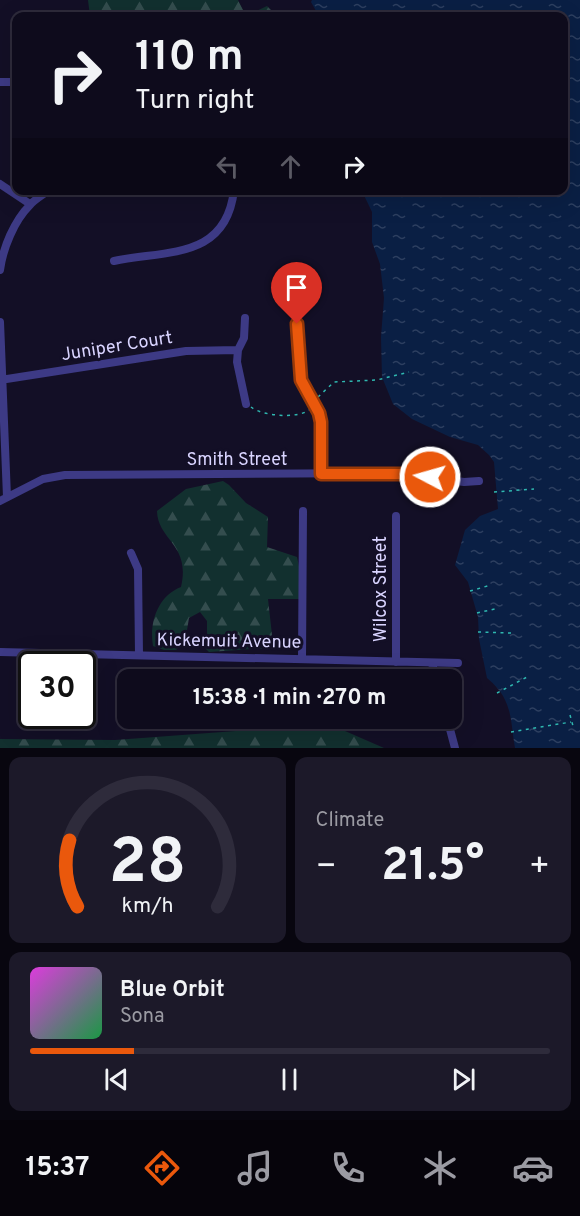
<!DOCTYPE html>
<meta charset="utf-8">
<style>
body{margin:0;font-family:Overpass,sans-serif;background:#1c1929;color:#f1f3f6;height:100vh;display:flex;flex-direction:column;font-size:22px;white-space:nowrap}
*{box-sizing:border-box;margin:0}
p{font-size:20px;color:#9b9ba3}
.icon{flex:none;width:33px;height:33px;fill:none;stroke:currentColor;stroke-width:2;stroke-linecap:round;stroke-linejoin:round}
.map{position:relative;height:748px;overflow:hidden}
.drawer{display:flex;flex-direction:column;gap:9px;padding:9px;background:#08060f;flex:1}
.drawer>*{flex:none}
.banner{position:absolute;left:12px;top:12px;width:556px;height:183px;border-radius:12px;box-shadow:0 6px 24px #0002,0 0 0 2px #2e2b3b;background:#0e0b1c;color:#f1f3f6;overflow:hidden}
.speed{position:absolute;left:18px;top:651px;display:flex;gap:12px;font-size:30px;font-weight:700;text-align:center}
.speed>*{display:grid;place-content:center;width:78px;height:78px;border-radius:50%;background:#0e0b1c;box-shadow:0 6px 24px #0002,0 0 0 2px #2e2b3b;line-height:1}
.speed .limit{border:3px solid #111;border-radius:9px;background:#fff;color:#111}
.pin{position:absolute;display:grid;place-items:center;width:51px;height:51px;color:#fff;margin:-62px -26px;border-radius:50% 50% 50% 0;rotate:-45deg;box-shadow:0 0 6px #0007}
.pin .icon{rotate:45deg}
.me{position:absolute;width:66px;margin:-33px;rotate:276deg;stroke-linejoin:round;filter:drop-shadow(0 0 4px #0008)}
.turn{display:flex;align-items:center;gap:21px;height:126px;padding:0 24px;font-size:27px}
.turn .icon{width:78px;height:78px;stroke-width:2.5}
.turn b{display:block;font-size:42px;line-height:51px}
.lanes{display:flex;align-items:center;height:57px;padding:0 24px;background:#0003;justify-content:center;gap:30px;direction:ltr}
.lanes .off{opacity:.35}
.big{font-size:45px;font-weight:700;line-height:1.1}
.drawer .card{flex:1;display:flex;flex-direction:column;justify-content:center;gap:9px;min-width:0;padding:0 21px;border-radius:12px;background:#1c1929}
.drawer .dial{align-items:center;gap:0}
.dial svg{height:156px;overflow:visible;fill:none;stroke:#2e2b3b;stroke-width:7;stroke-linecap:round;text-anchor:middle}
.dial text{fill:#f1f3f6;stroke:none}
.song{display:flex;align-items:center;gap:18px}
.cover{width:72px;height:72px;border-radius:9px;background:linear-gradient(135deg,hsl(300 70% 55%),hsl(140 70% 35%))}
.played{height:6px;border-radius:3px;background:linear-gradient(90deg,#ea580c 20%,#2e2b3b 20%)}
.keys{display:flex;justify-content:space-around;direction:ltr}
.heat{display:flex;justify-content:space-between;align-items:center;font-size:33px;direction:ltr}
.drawer .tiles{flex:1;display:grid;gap:9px;grid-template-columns:1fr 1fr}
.card:last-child{grid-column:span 2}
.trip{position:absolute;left:117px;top:669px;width:345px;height:60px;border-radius:12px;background:#0e0b1c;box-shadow:0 6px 24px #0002,0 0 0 2px #2e2b3b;font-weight:700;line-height:60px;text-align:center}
.tab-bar{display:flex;height:96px;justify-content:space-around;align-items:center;background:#06040b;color:#9b9ba3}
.tab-bar .icon{width:42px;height:42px}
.tab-bar .current{color:#ea580c}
.tab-bar b{font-size:27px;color:#f1f3f6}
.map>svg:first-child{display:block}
</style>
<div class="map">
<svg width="580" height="748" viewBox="0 0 580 748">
<defs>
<pattern id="forest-firs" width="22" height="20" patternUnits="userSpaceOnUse" patternTransform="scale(1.5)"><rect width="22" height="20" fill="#12302f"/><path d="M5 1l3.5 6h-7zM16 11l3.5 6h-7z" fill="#344d4e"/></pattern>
<pattern id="water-ripples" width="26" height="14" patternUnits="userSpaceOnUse" patternTransform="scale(1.5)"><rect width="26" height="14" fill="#0a1f44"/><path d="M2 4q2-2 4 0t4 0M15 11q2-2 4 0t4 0" fill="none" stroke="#2d3f60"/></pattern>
</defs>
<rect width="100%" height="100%" fill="#130f26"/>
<path fill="url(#forest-firs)" d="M 88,0 L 238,0 L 246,16 L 267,6 L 277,16 L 90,16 Z
M 223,481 L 229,485 L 246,503 L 268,517 L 267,547 L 297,557 L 300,571 L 301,599 L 268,599 L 272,635 L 269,648 L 209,652 L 201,644 L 207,639 L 207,621 L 200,612 L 189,618 L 185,642 L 176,650 L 164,650 L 153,646 C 149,622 158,596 181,587 C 191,544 158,541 157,511 L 186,489 Z
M 329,724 L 384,748 L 0,748 L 0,739 L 115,740 Z"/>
<path fill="url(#water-ripples)" d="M 312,0 L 580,0 L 580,748 L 515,748 C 510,719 513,699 487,678 L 479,639 L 478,617 L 468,582 L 455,565 L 465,530 L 480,516 L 498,509 L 494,462 L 489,455 L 478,445 L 450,437 L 412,419 L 393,404 L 382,377 L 381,337 L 384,298 L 380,264 L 372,242 L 372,212 L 362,191 L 564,190 L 564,16 L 319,16 L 311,2 Z"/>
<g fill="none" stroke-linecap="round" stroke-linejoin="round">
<path stroke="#2fb8b0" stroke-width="1.5" stroke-dasharray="3 4.5" stroke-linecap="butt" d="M 318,397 L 334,382 L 377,380 L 409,372
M 251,407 C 262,416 297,419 309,410
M 494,492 L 534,489
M 470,591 L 491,585
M 477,613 L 499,608
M 478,632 L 511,633
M 497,693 L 529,676
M 570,715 L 573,726
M 511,732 L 571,722"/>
<path stroke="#3d3a85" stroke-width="8" d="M 0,82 L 16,82
M 0,184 L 30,204
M 114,261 C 166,250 226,260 234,190
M 0,270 C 3,248 14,221 30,205 C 35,199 43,195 49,190
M 245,318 L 244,338 L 238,350 L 237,362 L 246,404
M 0,322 L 7,497
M 297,323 L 301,380 L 320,418 L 321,473
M 0,380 L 186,351 L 238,350
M 0,501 L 43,479 L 65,475 L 381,473 L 413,475 L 464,482 L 479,481
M 131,553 L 138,569 L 139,655
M 0,652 L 458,663
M 302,659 L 303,511
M 396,662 L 396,516
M 432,664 L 437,680
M 447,718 L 455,748"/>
</g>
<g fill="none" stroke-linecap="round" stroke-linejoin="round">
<g stroke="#983908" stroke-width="15">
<path id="route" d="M 297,324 L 301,380 L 319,413 L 321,422 L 321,474 L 400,474 L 430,477"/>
</g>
<use href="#route" stroke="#ea580c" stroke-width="10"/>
</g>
<g text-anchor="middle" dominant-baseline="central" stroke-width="6" stroke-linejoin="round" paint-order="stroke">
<g font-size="18" fill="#d9d4ff" stroke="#130f26">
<text transform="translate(117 347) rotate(-9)">Juniper Court</text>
<text x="237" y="460">Smith Street</text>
<text transform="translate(381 589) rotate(-90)">Wilcox Street</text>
<text transform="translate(229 642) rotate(1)">Kickemuit Avenue</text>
</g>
</g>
</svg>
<div class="speed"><div class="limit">30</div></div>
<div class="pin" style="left:297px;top:324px;background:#d93025"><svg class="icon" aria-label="arrive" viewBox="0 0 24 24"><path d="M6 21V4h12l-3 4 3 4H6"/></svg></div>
<svg class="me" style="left:430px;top:477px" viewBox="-20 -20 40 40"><circle r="17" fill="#ea580c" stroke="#fff" stroke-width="3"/><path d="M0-11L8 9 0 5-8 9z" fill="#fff"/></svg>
<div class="trip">15:38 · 1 min · 270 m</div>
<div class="banner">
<div class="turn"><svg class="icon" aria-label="right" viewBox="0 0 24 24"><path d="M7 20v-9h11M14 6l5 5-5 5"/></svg><div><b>110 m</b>Turn right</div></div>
<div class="lanes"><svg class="icon off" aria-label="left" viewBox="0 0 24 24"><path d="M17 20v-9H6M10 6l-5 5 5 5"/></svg><svg class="icon off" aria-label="ahead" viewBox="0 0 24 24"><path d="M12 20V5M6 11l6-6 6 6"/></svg><svg class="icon" aria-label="right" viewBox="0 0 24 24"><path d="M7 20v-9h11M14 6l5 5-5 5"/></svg></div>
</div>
</div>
<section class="drawer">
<div class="tiles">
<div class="card dial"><svg viewBox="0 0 100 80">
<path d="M14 69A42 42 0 1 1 86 69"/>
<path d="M14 69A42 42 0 0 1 10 35" stroke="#ea580c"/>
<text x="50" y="56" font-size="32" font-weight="700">28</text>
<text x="50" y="72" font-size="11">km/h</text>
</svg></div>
<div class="card"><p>Climate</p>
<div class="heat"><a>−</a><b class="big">21.5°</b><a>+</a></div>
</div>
<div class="card">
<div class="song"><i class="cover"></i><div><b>Blue Orbit</b><p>Sona</p></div></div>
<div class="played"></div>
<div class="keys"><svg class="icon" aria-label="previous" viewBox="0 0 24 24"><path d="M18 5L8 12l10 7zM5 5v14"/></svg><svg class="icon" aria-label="pause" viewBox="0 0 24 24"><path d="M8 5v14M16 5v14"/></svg><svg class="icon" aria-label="next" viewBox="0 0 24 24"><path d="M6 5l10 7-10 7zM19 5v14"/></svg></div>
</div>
</div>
</section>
<nav class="tab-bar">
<b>15:37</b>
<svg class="icon current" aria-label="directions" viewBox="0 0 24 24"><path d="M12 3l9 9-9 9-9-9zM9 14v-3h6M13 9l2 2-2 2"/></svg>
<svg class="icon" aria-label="music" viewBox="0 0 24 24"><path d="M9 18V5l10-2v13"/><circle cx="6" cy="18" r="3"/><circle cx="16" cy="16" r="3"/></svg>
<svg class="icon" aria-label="phone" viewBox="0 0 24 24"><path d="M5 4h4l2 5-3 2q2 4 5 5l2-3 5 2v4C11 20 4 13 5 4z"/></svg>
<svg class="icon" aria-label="climate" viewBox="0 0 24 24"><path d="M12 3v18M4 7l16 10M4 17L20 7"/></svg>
<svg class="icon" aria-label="car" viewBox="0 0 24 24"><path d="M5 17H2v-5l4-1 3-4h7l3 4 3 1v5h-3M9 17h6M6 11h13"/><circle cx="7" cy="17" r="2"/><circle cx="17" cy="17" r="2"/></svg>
</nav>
